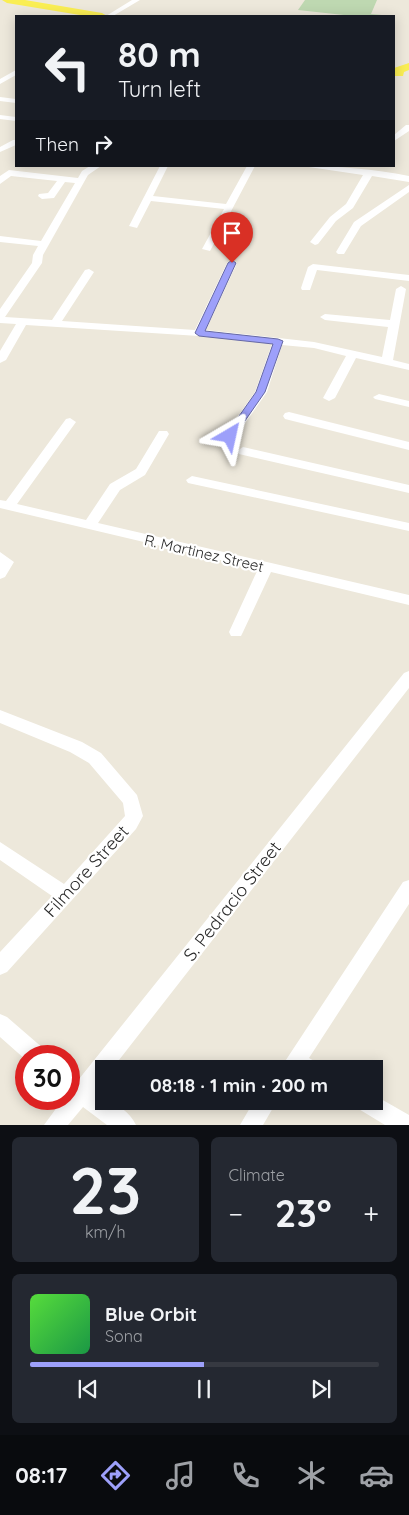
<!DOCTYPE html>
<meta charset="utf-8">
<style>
body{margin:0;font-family:Quicksand,sans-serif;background:#242831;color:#f1f3f6;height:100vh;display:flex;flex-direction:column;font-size:19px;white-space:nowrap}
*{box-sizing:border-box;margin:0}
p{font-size:16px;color:#9ea1a6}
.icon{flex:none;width:28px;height:28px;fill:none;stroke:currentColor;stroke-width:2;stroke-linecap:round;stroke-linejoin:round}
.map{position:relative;height:1125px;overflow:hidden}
.sheet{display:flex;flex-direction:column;gap:12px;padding:12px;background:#0d0f14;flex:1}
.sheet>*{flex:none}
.guide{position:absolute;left:15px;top:15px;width:380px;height:152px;border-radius:0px;box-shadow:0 2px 12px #0003;background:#171b24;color:#f1f3f6;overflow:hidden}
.speed{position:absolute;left:15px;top:1045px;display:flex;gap:10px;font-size:25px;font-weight:700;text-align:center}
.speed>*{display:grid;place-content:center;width:65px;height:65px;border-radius:50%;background:#171b24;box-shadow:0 2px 12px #0003;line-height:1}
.speed .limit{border:8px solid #d22;background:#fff;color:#111}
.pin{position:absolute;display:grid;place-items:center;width:42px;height:42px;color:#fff;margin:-51px -21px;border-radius:50% 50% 50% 0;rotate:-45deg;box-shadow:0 0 5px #0007}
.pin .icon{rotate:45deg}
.me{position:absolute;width:55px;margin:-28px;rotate:36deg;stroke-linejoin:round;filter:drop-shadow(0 0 4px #0008)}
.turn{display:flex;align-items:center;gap:18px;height:105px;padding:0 20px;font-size:22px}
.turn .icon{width:65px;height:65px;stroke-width:2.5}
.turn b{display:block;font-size:35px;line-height:42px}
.then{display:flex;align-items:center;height:48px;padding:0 20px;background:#0003;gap:10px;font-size:19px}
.big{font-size:38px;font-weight:800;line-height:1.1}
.sheet .widget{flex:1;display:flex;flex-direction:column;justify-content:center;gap:8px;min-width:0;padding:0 18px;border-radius:8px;background:#242831}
.sheet .dial{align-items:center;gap:0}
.dial b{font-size:65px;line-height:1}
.song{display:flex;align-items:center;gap:15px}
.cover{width:60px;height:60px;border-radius:8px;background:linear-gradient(135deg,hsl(110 70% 55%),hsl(140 70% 35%))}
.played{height:5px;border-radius:2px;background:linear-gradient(90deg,#9da0fa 50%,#363941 50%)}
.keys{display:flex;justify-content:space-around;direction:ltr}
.heat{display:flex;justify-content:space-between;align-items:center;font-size:28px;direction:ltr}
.sheet .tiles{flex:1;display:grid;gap:12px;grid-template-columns:1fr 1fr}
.widget:last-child{grid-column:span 2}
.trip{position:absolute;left:95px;top:1060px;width:288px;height:50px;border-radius:0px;background:#171b24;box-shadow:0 2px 12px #0003;font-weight:800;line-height:50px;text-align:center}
.menu{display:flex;height:80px;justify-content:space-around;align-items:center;background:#090b0e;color:#9ea1a6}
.menu .icon{width:35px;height:35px}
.menu .on{color:#9da0fa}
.menu b{font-size:22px;color:#f1f3f6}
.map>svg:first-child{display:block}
</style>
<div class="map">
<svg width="409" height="1125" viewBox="0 0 409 1125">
<rect width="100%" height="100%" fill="#ede8db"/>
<path fill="#bed8b1" d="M 305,0 L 377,0 L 371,14 L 393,16 L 353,16 L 298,10 Z"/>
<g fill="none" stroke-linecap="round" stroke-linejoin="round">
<path fill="#fff" fill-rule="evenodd" d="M 132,0 L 140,0 L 113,16 L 106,16 Z
M 16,70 L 16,75 L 0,84 L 0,79 Z
M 0,97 L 16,99 L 16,103 L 0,101 Z
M 0,115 L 16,117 L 16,121 L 0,119 Z
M 406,125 L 409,125 L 409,131 L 394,141 L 394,135 Z
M 13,140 L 16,140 L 16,145 L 0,152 L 0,147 Z
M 90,166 L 101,166 L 88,175 L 43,255 L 42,263 L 5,317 L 52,320 L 85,270 L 89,269 L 94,272 L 62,321 L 195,330 L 227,263 L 232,260 L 237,263 L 206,330 L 314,342 L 382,357 L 388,327 L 325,320 L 320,317 L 325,314 L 390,320 L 396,289 L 401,286 L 406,289 L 393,360 L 409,364 L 409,370 L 356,358 L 335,398 L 329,401 L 323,398 L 346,356 L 314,348 L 282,345 L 267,392 L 234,439 L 230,440 L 224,436 L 255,392 L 272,344 L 199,336 L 26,325 L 6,360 L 0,363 L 0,351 L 16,324 L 0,323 L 0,309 L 32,263 L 33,255 L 38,246 L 0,242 L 0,236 L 41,241 L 75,183 L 65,182 L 54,198 L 42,199 L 38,196 L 39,194 L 48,193 L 57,181 L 11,176 L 0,184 L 0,176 L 9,170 L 78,178 L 82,171 Z
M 160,166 L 168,166 L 153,196 L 226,204 L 247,166 L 255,166 L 210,251 L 202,249 L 224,209 L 151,201 L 137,228 L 129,226 Z
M 302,166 C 338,166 374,169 409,176 L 409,182 L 372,176 L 353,208 L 336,221 L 318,244 L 315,245 L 310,242 L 330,217 L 346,204 L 363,175 Z
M 409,185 L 409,192 L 361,226 L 344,254 L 338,254 L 336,252 L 354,222 Z
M 313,264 L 409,275 L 409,281 L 317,270 L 310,290 L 302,290 L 301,288 L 308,267 Z
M 379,394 L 409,401 L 409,407 L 375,399 L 373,397 Z
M 289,412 L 409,442 L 409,450 L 285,419 L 283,416 L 285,413 Z
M 70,418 L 76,422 L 17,504 L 86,520 L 110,484 L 136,469 L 159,431 L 167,431 L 169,434 L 145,475 L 120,490 L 98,523 L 409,595 L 409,605 L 271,572 L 243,632 L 241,636 L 231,636 L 229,632 L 258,569 L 0,508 L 0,500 L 6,501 L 66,419 Z
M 243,447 L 409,485 L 409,493 L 239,454 L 237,451 Z
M 192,476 L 409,523 L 409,531 L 188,483 L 186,480 Z
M 0,552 L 14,562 L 5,577 L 0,579 Z
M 409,671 L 409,688 L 112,1069 L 104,1069 L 104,1080 L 95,1090 L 104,1097 L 104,1101 C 116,1101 131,1114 136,1125 L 107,1125 L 83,1107 L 68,1125 L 44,1125 L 63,1099 L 69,1099 L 69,1074 L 79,1079 L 404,673 Z
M 0,710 L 82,742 L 101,753 L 137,795 L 143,816 L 136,829 L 7,972 L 0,975 L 0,952 L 52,896 L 0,860 L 0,842 L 64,884 L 125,816 L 123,803 L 89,763 L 70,752 L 0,723 Z
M 409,880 L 409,904 L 309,1058 L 316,1062 L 319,1069 L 280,1069 L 403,882 Z
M 0,1014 L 7,1017 L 44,1049 L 47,1056 L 26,1056 L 26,1060 L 0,1037 Z
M 374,1095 L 409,1115 L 409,1125 L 385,1125 L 357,1108 L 354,1101 L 374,1101 Z
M 254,1101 L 277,1101 L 263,1125 L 240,1125 Z"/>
<path fill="#faee53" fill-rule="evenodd" d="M 2,0 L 25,0 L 102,13 L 107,16 L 86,16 L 7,3 Z
M 409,63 L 409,70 L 404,72 L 403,76 L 395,76 L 394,68 Z"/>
</g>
<path fill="#9da0fa" stroke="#6668a2" d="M 232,260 L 236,263 L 205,331 L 278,339 L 283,341 L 265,392 L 233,438 L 230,438 L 225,436 L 256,392 L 273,344 L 199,336 L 195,333 L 228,263 Z"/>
<g text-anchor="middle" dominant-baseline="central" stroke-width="4.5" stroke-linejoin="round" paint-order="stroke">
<g font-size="15" fill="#2a2a2a" stroke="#fff">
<text transform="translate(204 553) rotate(13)">R. Martinez Street</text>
</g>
<g font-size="18" fill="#2a2a2a" stroke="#fff">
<text transform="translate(86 871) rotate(-48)">Filmore Street</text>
<text transform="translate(232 901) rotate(-52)">S. Pedracio Street</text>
</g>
</g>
</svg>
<div class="speed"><div class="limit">30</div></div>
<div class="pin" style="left:232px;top:263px;background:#d93025"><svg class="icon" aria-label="arrive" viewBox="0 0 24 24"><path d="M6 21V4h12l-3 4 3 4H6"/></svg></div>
<svg class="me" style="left:230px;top:436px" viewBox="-20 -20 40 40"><path d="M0-17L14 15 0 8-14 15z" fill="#9da0fa" stroke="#fff" stroke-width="4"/></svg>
<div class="trip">08:18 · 1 min · 200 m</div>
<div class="guide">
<div class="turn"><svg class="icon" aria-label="left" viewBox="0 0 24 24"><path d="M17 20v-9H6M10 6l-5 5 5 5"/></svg><div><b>80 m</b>Turn left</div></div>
<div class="then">Then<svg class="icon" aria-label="right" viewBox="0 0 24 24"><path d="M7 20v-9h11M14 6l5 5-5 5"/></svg></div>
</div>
</div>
<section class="sheet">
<div class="tiles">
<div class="widget dial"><b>23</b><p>km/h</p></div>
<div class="widget"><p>Climate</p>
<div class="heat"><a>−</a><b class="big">23°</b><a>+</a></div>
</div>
<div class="widget">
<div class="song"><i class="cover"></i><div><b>Blue Orbit</b><p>Sona</p></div></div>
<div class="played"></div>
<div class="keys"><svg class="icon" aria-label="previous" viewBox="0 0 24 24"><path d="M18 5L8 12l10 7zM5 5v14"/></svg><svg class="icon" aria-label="pause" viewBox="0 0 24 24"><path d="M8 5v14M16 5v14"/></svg><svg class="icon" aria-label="next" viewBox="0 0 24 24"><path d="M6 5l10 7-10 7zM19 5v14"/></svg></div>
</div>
</div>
</section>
<nav class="menu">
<b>08:17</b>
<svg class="icon on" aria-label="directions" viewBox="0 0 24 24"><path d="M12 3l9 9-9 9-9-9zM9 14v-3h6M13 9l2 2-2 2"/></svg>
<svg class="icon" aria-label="music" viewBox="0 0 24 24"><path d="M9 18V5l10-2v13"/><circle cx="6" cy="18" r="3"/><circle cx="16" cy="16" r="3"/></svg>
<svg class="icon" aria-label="phone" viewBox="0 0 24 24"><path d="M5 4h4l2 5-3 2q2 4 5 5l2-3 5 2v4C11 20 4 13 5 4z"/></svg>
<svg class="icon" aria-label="climate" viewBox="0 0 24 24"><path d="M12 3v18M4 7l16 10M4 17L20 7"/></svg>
<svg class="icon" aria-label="car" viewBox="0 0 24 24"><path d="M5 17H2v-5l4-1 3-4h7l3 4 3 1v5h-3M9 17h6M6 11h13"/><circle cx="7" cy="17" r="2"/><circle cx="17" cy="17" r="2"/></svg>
</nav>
